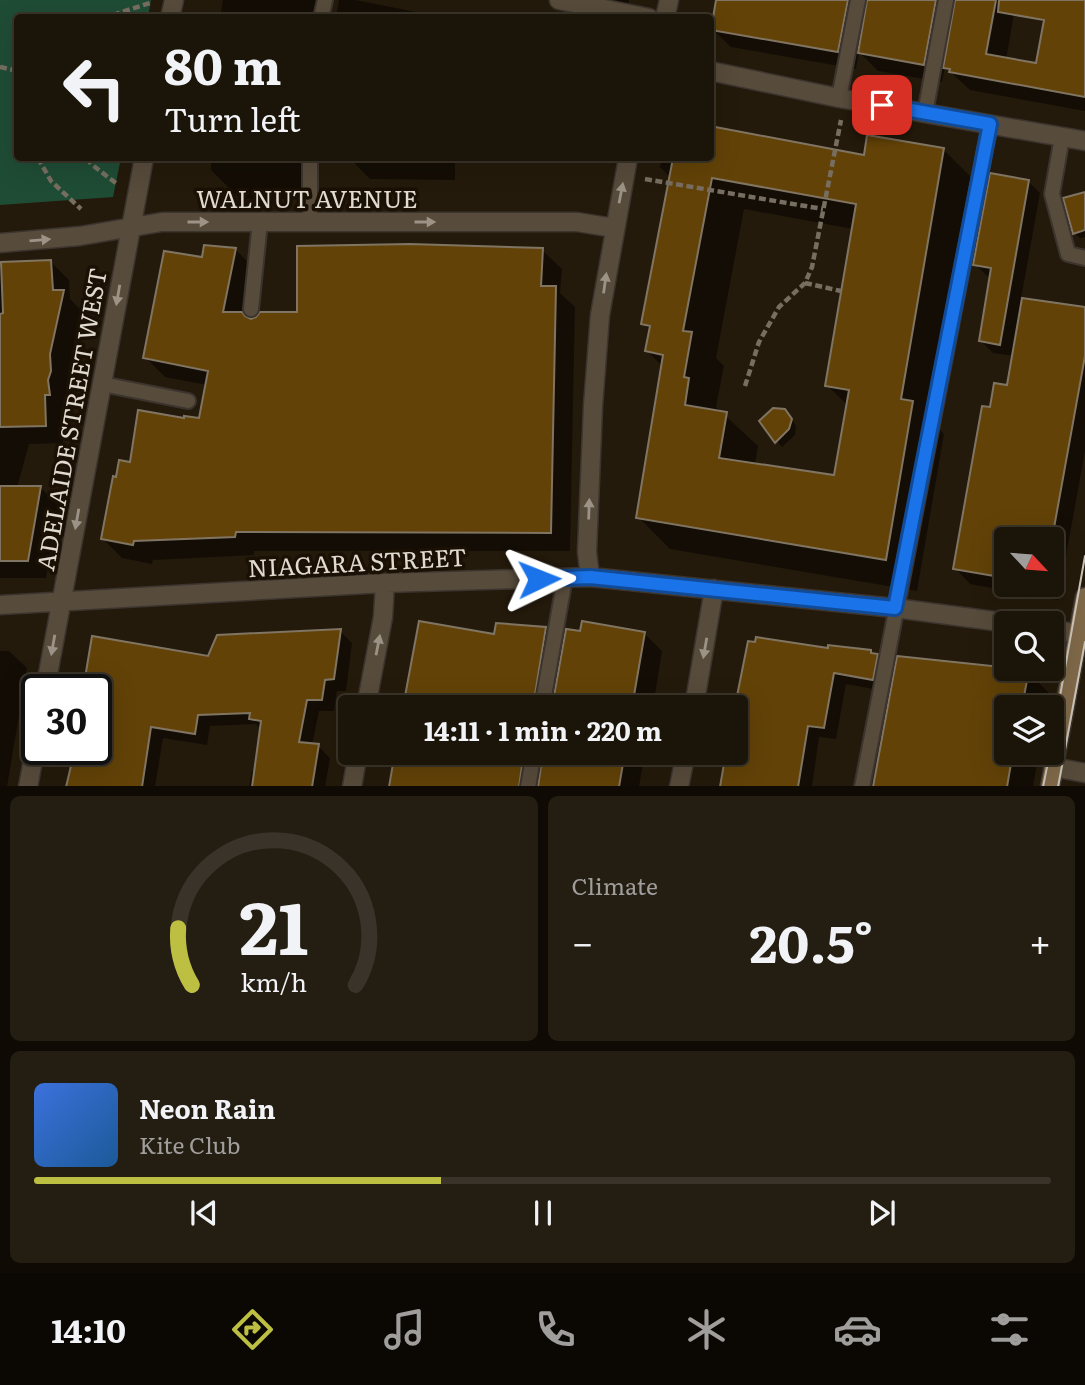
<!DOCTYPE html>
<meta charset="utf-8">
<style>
body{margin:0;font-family:Literata,serif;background:#241d12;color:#f1f3f6;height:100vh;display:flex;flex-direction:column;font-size:26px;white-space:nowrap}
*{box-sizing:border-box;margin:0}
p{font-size:23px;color:#a09e9c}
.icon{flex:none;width:38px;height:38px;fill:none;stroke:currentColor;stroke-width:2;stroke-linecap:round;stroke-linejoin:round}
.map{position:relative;height:786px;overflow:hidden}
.sheet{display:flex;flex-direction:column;gap:10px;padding:10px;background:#0f0b04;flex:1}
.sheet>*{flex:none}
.banner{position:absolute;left:14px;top:14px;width:700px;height:147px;border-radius:7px;box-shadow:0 7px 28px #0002,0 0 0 2px #393329;background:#1b1408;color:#f1f3f6;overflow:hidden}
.needle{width:46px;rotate:116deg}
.fabs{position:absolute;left:994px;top:527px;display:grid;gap:14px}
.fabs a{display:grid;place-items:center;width:70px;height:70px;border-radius:7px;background:#1b1408;box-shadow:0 7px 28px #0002,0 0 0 2px #393329;font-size:35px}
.speed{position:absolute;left:21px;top:674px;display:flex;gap:14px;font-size:35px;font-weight:700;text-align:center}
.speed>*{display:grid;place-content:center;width:91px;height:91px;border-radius:50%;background:#1b1408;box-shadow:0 7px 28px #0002,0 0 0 2px #393329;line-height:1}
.speed .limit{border:4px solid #111;border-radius:10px;background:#fff;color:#111}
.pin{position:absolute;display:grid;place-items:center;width:60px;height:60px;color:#fff;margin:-30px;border-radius:14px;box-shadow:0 4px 10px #0006}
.me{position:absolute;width:77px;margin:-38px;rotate:88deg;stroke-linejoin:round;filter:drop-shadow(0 0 5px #0008)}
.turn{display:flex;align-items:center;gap:24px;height:147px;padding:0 35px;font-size:32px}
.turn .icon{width:91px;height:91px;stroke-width:2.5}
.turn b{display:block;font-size:49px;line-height:60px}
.big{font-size:52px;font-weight:700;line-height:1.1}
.sheet .tile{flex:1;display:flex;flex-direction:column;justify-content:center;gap:10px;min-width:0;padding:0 24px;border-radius:10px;background:#241d12}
.sheet .dial{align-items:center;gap:0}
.dial svg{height:182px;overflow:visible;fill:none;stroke:#393329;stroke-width:7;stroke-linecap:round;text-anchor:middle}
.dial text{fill:#f1f3f6;stroke:none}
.song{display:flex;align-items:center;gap:21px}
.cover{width:84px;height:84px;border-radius:10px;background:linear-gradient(135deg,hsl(220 70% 55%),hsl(210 70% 35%))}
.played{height:7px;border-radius:4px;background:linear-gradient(90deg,#bdbf42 40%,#393329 40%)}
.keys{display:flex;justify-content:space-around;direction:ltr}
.heat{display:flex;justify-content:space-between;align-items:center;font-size:38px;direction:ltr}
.sheet .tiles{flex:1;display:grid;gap:10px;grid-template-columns:1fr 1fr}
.tile:last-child{grid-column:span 2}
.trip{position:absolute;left:338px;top:695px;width:410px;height:70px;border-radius:7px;background:#1b1408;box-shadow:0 7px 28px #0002,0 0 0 2px #393329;font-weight:700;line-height:70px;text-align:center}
.tabs{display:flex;height:112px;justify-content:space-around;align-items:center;background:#0b0803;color:#a09e9c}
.tabs .icon{width:49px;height:49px}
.tabs .on{color:#bdbf42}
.tabs b{font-size:32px;color:#f1f3f6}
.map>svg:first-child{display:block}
</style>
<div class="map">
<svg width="1085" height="787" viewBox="0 0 1085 787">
<rect width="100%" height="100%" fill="#241a0b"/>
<path fill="#1f4c35" d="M 0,0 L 151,0 L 148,17 L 18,18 L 18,158 L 121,158 L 113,197 L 0,205 Z"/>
<path fill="#0007" fill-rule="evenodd" d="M 223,0 L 318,0 L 320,3 L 318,18 L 220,18 Z
M 339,0 L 355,0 L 447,18 L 336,18 Z
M 599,0 L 629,0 L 628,6 Z
M 718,0 L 1007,0 L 1015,8 L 1006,60 L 1038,65 L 1045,24 L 1039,19 L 1042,0 L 1085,0 L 1085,111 L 970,90 L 945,67 L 942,82 L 878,71 L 859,52 L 856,69 L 731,47 L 712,29 Z
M 943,149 L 975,181 L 934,424 L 944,434 L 917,591 L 670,549 L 638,517 L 663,367 L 647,351 L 651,331 L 643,324 L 671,178 L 660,167 L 662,158 L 865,157 ZM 744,209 L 853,229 L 827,385 L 848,406 L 836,477 L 755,465 L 758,446 L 716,407 L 724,366 L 716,358 Z
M 211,158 L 301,158 L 301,199 L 240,199 L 211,170 Z
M 352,158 L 455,158 L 455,180 L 370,179 L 352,161 Z
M 1028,181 L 1040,193 L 1021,299 L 1085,309 L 1085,451 L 1058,600 L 970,584 L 955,568 L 992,409 L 1008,387 L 1014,356 L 993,353 L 981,341 L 991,277 L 987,276 L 975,264 ZM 1006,539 L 1052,539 L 1052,584 L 1006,584 Z
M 1085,194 L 1085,237 L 1080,238 L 1074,233 Z
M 235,249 L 254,268 L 245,317 L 251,320 L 299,314 L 542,250 L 562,269 L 560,293 L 575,307 L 570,551 L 254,551 L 254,555 L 153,560 L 152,564 L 122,558 L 103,539 L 131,464 L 185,420 L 200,420 L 207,385 L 165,377 L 145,357 L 203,259 Z
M 51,262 L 69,280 L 70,299 L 81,310 L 68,373 L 67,412 L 63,413 L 63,443 L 29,444 L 17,488 L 40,487 L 58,505 L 46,578 L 0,578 L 0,267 Z
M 790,417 L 796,426 L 795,435 L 782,447 L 761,421 Z
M 546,629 L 564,648 L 644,633 L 662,651 L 653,707 L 405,707 L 495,636 Z
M 340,631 L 352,643 L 346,691 L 337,691 L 334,711 L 319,711 L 312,745 L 318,746 L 330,758 L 325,787 L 249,787 L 252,771 L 256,772 L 262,730 L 256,724 L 210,726 L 207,745 L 163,738 L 155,787 L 68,787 L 76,749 L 96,749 L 209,658 Z
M 829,650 L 870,652 L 877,655 L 889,667 L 885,691 L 846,684 L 836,739 L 819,737 L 812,787 L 723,787 L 735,752 L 735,721 Z
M 0,651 L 9,651 L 27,668 L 7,787 L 0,787 Z
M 1028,672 L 1050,694 L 1048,707 L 1006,707 L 1006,752 L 1039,752 L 1033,787 L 875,787 Z
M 397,752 L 645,752 L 639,787 L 390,787 Z"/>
<path fill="#624207" stroke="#807462" stroke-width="2" fill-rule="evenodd" d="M 716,0 L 848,0 L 838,52 L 711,30 Z
M 867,0 L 936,0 L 924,65 L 858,53 Z
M 955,0 L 996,0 L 986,54 L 1036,63 L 1044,20 L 998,12 L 999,0 L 1085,0 L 1085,97 L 949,72 L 950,69 L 943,68 Z
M 710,126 L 864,155 L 867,135 L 944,148 L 901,399 L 913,401 L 886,560 L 636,518 L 663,355 L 645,351 L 650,326 L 641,324 L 673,158 L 710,158 ZM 712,178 L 856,204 L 825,386 L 849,390 L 834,475 L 719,458 L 727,412 L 685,405 L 689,378 L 684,377 L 692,332 L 683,331 Z
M 990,173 L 1029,180 L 1000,345 L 979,341 L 991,268 L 973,265 Z
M 1085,192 L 1085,230 L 1073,234 L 1063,198 Z
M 410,244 L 543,248 L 541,286 L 556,286 L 551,533 L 236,532 L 235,537 L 134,541 L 133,545 L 101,539 L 113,476 L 116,477 L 119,460 L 130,462 L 138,410 L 184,418 L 184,416 L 199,418 L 208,371 L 143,358 L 164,251 L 202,257 L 204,245 L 236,248 L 223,312 L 242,312 L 245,316 L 251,319 L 256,317 L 260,312 L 297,312 L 297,246 Z
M 51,260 L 53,290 L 64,290 L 50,354 L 51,371 L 48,380 L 50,395 L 45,395 L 46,426 L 0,427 L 0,314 L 3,313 L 1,262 Z
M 1022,298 L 1085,307 L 1085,356 L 1052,539 L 1006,539 L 1006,578 L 953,569 L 982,406 L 990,407 L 994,383 L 1007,385 Z
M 773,408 L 785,409 L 792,419 L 789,429 L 775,443 L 759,421 Z
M 0,486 L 41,486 L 28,561 L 0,561 Z
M 419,621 L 494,634 L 496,623 L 546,627 L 533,707 L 403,707 Z
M 582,621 L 645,632 L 632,707 L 552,707 L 566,629 L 580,631 Z
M 341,629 L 334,679 L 325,680 L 322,700 L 307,700 L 299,742 L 319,744 L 312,787 L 252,787 L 261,721 L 249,719 L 250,713 L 198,715 L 195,734 L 151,727 L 142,787 L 66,787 L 75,749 L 96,749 L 96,690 L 83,690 L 92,636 L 208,656 L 217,635 Z
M 756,637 L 828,648 L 828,645 L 871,650 L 871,653 L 878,654 L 873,680 L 834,673 L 824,728 L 808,726 L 798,787 L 720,787 L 726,752 L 735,752 L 735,695 L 737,696 L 748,641 L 755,642 Z
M 897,656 L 1029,670 L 1022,707 L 1006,707 L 1006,752 L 1013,752 L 1007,787 L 873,787 Z
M 395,752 L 423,752 L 469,762 L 471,752 L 524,752 L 519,787 L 389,787 Z
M 543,752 L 625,752 L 619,787 L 538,787 Z"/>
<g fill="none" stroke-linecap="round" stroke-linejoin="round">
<g stroke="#3c342e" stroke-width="18">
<path id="lane" d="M 321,18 L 325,0
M 839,98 L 858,0
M 925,113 L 946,0
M 1062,137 L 1052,194 L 1068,254 L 1085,258
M 310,158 L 310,222
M 251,309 L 260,222
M 102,384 L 188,401
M 542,707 L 565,578
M 528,787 L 534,752
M 862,787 L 990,124"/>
</g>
<g stroke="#3c342e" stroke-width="21">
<path id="street" d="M 559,0 L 649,18
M 170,18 L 174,0
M 665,18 L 669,0
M 710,71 L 839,98 L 1085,141
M 0,243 L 80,236 L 162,222 L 577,222 L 614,228
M 590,577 L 587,552 L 593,406 L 600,315 L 628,158
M 0,605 L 385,583 L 590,577 L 895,608 L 1009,623
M 1052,629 L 1078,634
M 45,690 L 144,158
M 366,707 L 383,617 L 385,583
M 694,707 L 714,589
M 1053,767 L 1085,773
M 28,787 L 37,739
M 352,787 L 358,752
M 679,787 L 686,752"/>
</g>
<g stroke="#3c342e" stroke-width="21">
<path id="secondary" d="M 1050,787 L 1085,597"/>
</g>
<path stroke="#776e61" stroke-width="4.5" stroke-dasharray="7 3.5" stroke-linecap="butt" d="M 103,18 L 150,3
M 0,67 L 18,71
M 38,158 L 51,181 L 81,209
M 87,158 L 91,164 L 117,184
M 645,179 L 823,209
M 805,283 L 841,291
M 745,386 L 759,342 L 779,307 L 805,283 L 812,267 L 841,120"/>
<use href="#lane" stroke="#574b3b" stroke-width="14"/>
<use href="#street" stroke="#574b3b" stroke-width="18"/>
<use href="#secondary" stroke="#7f6949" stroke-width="18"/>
<path stroke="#cbc4b9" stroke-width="2" d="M 1052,741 L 1085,556
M 1043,787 L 1050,752
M 1058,787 L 1085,642"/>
</g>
<defs><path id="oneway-solid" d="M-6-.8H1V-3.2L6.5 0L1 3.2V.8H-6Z" transform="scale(1.75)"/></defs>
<g fill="#9c9286">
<use href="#oneway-solid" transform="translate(621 193) rotate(-79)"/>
<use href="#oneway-solid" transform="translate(198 222)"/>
<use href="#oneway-solid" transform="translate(425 222)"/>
<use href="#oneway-solid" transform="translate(40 240) rotate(-5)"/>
<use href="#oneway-solid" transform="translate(605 283) rotate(-82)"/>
<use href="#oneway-solid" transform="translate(118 295) rotate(100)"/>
<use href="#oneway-solid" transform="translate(589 509) rotate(-88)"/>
<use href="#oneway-solid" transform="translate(77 519) rotate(100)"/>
<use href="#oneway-solid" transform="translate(53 645) rotate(100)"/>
<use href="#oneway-solid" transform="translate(378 645) rotate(-79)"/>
<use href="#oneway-solid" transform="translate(705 648) rotate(100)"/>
</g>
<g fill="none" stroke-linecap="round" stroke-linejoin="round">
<g stroke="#114b97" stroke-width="18">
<path id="route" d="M 539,579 L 590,577 L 895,608 L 990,124 L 882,105"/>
</g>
<use href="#route" stroke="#1a73e8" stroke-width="12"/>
</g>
<g text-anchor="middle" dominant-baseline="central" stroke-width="7" stroke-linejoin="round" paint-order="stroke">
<g font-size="24" fill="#e1dad0" stroke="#1a1104">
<text x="307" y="197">WALNUT AVENUE</text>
<text transform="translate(70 419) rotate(-80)">ADELAIDE STREET WEST</text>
<text transform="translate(357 561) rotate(-3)">NIAGARA STREET</text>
</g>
</g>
</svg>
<div class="fabs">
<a><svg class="needle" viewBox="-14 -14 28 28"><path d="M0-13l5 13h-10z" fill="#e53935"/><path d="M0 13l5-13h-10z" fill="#a09e9c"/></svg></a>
<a><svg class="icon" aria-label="search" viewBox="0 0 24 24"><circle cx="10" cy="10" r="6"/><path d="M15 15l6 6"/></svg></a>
<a><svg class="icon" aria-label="layers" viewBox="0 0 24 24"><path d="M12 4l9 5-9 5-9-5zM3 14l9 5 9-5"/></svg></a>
</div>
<div class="speed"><div class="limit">30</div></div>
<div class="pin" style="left:882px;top:105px;background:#d93025"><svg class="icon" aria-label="arrive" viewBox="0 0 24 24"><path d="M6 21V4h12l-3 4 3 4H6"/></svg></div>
<svg class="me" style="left:539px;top:579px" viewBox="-20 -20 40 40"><path d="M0-17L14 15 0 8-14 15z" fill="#1a73e8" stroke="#fff" stroke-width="4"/></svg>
<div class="trip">14:11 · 1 min · 220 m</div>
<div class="banner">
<div class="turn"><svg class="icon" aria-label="left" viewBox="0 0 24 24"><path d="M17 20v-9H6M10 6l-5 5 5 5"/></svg><div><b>80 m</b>Turn left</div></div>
</div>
</div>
<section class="sheet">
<div class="tiles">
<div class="tile dial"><svg viewBox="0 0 100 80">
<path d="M14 69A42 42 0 1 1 86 69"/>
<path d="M14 69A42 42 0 0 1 8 44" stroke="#bdbf42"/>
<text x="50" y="56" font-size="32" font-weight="700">21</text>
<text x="50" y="72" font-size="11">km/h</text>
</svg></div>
<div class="tile"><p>Climate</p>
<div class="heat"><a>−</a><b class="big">20.5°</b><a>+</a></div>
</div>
<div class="tile">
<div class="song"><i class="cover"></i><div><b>Neon Rain</b><p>Kite Club</p></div></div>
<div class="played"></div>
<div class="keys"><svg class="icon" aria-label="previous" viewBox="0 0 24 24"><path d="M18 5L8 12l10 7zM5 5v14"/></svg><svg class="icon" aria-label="pause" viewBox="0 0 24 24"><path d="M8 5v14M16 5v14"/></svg><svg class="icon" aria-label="next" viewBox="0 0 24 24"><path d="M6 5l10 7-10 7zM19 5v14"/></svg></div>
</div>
</div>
</section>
<nav class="tabs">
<b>14:10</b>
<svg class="icon on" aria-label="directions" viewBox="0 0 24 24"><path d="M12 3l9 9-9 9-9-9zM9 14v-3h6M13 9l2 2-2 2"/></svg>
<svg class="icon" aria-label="music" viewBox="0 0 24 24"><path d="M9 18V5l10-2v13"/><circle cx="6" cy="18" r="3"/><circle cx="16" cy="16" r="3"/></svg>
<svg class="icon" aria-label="phone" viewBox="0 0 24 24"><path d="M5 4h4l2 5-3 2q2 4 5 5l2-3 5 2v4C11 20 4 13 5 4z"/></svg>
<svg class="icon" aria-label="climate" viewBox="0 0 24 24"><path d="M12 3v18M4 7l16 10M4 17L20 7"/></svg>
<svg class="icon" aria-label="car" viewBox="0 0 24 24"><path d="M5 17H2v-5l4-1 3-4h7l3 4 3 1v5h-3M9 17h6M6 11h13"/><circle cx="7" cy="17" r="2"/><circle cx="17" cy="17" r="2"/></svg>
<svg class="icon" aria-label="filters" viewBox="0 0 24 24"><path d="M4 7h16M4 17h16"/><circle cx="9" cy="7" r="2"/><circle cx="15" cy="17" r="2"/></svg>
</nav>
